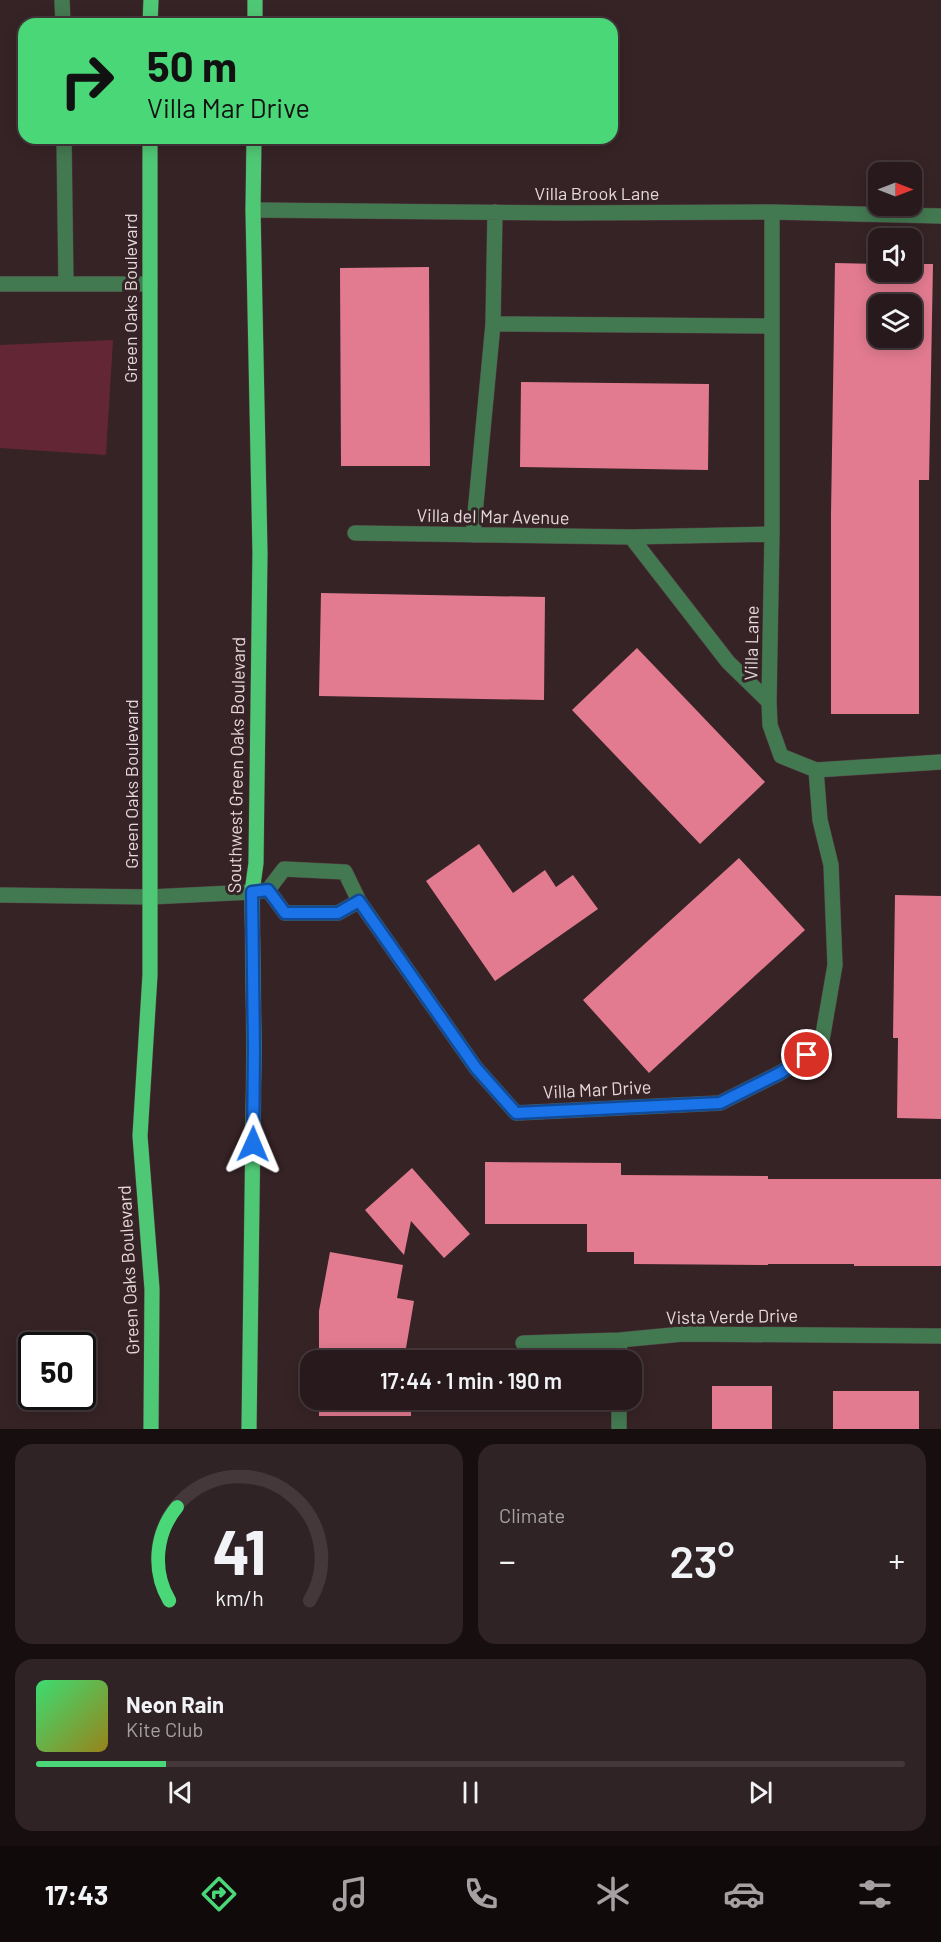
<!DOCTYPE html>
<meta charset="utf-8">
<style>
body{margin:0;font-family:Barlow,sans-serif;background:#302325;color:#f1f3f6;height:100vh;display:flex;flex-direction:column;font-size:22px;white-space:nowrap}
*{box-sizing:border-box;margin:0}
p{font-size:20px;color:#a5a1a3}
.icon{flex:none;width:33px;height:33px;fill:none;stroke:currentColor;stroke-width:2;stroke-linecap:round;stroke-linejoin:round}
.map{position:relative;height:1429px;overflow:hidden}
.drawer{display:flex;flex-direction:column;gap:15px;padding:15px;background:#160e0f;flex:1}
.drawer>*{flex:none}
.banner{position:absolute;left:18px;top:18px;width:600px;height:126px;border-radius:18px;box-shadow:0 3px 15px #0003,0 0 0 2px #44383b;background:#49d778;color:#111;overflow:hidden}
.needle{width:39px;rotate:90deg}
.fabs{position:absolute;left:868px;top:162px;display:grid;gap:12px}
.fabs a{display:grid;place-items:center;width:54px;height:54px;border-radius:12px;background:#281a1c;box-shadow:0 3px 15px #0003,0 0 0 2px #44383b;font-size:30px}
.speed{position:absolute;left:18px;top:1332px;display:flex;gap:12px;font-size:30px;font-weight:700;text-align:center}
.speed>*{display:grid;place-content:center;width:78px;height:78px;border-radius:50%;background:#281a1c;box-shadow:0 3px 15px #0003,0 0 0 2px #44383b;line-height:1}
.speed .limit{border:3px solid #111;border-radius:9px;background:#fff;color:#111}
.pin{position:absolute;display:grid;place-items:center;width:51px;height:51px;color:#fff;margin:-26px;border:3px solid #fff;border-radius:50%;box-shadow:0 2px 6px #0007}
.me{position:absolute;width:66px;margin:-33px;rotate:1deg;stroke-linejoin:round;filter:drop-shadow(0 0 4px #0008)}
.turn{display:flex;align-items:center;gap:21px;height:126px;padding:0 30px;font-size:27px}
.turn .icon{width:78px;height:78px;stroke-width:2.5}
.turn b{display:block;font-size:42px;line-height:51px}
.big{font-size:45px;font-weight:600;line-height:1.1}
.drawer .tile{flex:1;display:flex;flex-direction:column;justify-content:center;gap:9px;min-width:0;padding:0 21px;border-radius:18px;background:#302325}
.drawer .dial{align-items:center;gap:0}
.dial svg{height:156px;overflow:visible;fill:none;stroke:#44383b;stroke-width:7;stroke-linecap:round;text-anchor:middle}
.dial text{fill:#f1f3f6;stroke:none}
.song{display:flex;align-items:center;gap:18px}
.cover{width:72px;height:72px;border-radius:9px;background:linear-gradient(135deg,hsl(140 70% 55%),hsl(50 70% 35%))}
.played{height:6px;border-radius:3px;background:linear-gradient(90deg,#49d778 15%,#44383b 15%)}
.keys{display:flex;justify-content:space-around;direction:ltr}
.heat{display:flex;justify-content:space-between;align-items:center;font-size:33px;direction:ltr}
.drawer .tiles{flex:1;display:grid;gap:15px;grid-template-columns:1fr 1fr}
.tile:last-child{grid-column:span 2}
.trip{position:absolute;left:300px;top:1350px;width:342px;height:60px;border-radius:18px;background:#281a1c;box-shadow:0 3px 15px #0003,0 0 0 2px #44383b;font-weight:600;line-height:60px;text-align:center}
.tab-bar{display:flex;height:96px;justify-content:space-around;align-items:center;background:#100a0b;color:#a5a1a3}
.tab-bar .icon{width:42px;height:42px}
.tab-bar .on{color:#49d778}
.tab-bar b{font-size:27px;color:#f1f3f6}
.map>svg:first-child{display:block}
</style>
<div class="map">
<svg width="941" height="1429" viewBox="0 0 941 1429">
<rect width="100%" height="100%" fill="#362326"/>
<path fill="#632634" d="M 113,340 L 106,455 L 0,448 L 0,345 Z"/>
<path fill="#e37b90" fill-rule="evenodd" d="M 835,263 L 879,264 L 879,272 L 912,272 L 912,264 L 933,264 L 929,480 L 919,480 L 919,714 L 831,714 L 831,514 ZM 879,304 L 912,304 L 912,338 L 879,338 Z
M 429,267 L 430,466 L 341,466 L 340,268 Z
M 521,382 L 709,384 L 708,470 L 520,467 Z
M 321,593 L 545,597 L 544,700 L 319,696 Z
M 637,648 L 765,782 L 700,844 L 572,710 Z
M 479,844 L 513,893 L 545,870 L 556,887 L 573,875 L 598,909 L 495,981 L 426,881 Z
M 739,858 L 805,930 L 649,1073 L 583,1000 Z
M 895,895 L 941,896 L 941,1119 L 897,1118 L 898,1038 L 893,1038 Z
M 485,1162 L 621,1163 L 621,1175 L 768,1176 L 768,1179 L 941,1179 L 941,1266 L 854,1266 L 854,1264 L 768,1264 L 768,1265 L 634,1264 L 634,1252 L 587,1252 L 587,1224 L 485,1224 Z
M 412,1168 L 470,1234 L 444,1258 L 411,1221 L 404,1255 L 365,1210 Z
M 330,1252 L 403,1265 L 397,1298 L 414,1301 L 405,1354 L 411,1354 L 411,1360 L 319,1360 L 319,1311 Z
M 712,1386 L 772,1386 L 772,1429 L 712,1429 Z
M 833,1391 L 919,1391 L 919,1429 L 833,1429 Z
M 319,1400 L 411,1400 L 411,1416 L 319,1416 Z"/>
<g fill="none" stroke-linecap="round" stroke-linejoin="round">
<g stroke="#524043" stroke-width="16">
<path id="minor" d="M 62,0 L 63,24
M 64,138 L 66,284
M 253,210 L 566,213 L 772,212 L 941,216
M 495,212 L 493,324 L 772,326
M 0,284 L 150,284
M 355,533 L 631,537 L 772,534
M 473,535 L 493,324
M 631,537 L 728,662 L 769,702
M 816,770 L 941,762
M 268,890 L 285,913 L 338,913 L 359,901
M 0,895 L 150,897 L 252,892 L 268,890 L 284,869 L 345,872 L 359,901 L 476,1068 L 516,1113 L 720,1103 L 780,1073 L 821,1046 L 835,965 L 831,865 L 820,820 L 816,770 L 781,756 L 770,725 L 769,702 L 772,534 L 772,212
M 523,1343 L 620,1340 L 683,1334 L 941,1336
M 619,1360 L 620,1340
M 619,1429 L 619,1400"/>
</g>
<g stroke="#524043" stroke-width="16">
<path id="major" d="M 150,24 L 151,0
M 255,24 L 255,0
M 150,138 L 150,975 L 140,1136 L 152,1289 L 151,1429
M 249,1429 L 254,1049 L 252,892 L 256,863 L 260,553 L 253,210 L 254,138"/>
</g>
<use href="#minor" stroke="#437951" stroke-width="15"/>
<use href="#major" stroke="#4fc875" stroke-width="15"/>
</g>
<g fill="none" stroke-linecap="round" stroke-linejoin="round">
<g stroke="#114b97" stroke-width="15">
<path id="route" d="M 253,1144 L 254,1049 L 252,892 L 268,890 L 285,913 L 338,913 L 359,901 L 476,1068 L 516,1113 L 720,1103 L 780,1073 L 807,1055"/>
</g>
<use href="#route" stroke="#1a73e8" stroke-width="10"/>
</g>
<g text-anchor="middle" dominant-baseline="central" stroke-width="6" stroke-linejoin="round" paint-order="stroke">
<g font-size="18" fill="#e5d8da" stroke="#362326">
<text x="597" y="193">Villa Brook Lane</text>
<text transform="translate(130 298) rotate(-90)">Green Oaks Boulevard</text>
<text transform="translate(493 516) rotate(1)">Villa del Mar Avenue</text>
<text transform="translate(751 643) rotate(-89)">Villa Lane</text>
<text transform="translate(236 765) rotate(-89)">Southwest Green Oaks Boulevard</text>
<text transform="translate(131 784) rotate(-90)">Green Oaks Boulevard</text>
<text transform="translate(597 1089) rotate(-3)">Villa Mar Drive</text>
<text transform="translate(128 1270) rotate(-93)">Green Oaks Boulevard</text>
<text transform="translate(732 1316) rotate(-1)">Vista Verde Drive</text>
</g>
</g>
</svg>
<div class="fabs">
<a><svg class="needle" viewBox="-14 -14 28 28"><path d="M0-13l5 13h-10z" fill="#e53935"/><path d="M0 13l5-13h-10z" fill="#a5a1a3"/></svg></a>
<a><svg class="icon" aria-label="sound" viewBox="0 0 24 24"><path d="M4 9h4l5-4v14l-5-4H4zM17 9q2 3 0 6"/></svg></a>
<a><svg class="icon" aria-label="layers" viewBox="0 0 24 24"><path d="M12 4l9 5-9 5-9-5zM3 14l9 5 9-5"/></svg></a>
</div>
<div class="speed"><div class="limit">50</div></div>
<div class="pin" style="left:807px;top:1055px;background:#d93025"><svg class="icon" aria-label="arrive" viewBox="0 0 24 24"><path d="M6 21V4h12l-3 4 3 4H6"/></svg></div>
<svg class="me" style="left:253px;top:1144px" viewBox="-20 -20 40 40"><path d="M0-17L14 15 0 8-14 15z" fill="#1a73e8" stroke="#fff" stroke-width="4"/></svg>
<div class="trip">17:44 · 1 min · 190 m</div>
<div class="banner">
<div class="turn"><svg class="icon" aria-label="right" viewBox="0 0 24 24"><path d="M7 20v-9h11M14 6l5 5-5 5"/></svg><div><b>50 m</b>Villa Mar Drive</div></div>
</div>
</div>
<section class="drawer">
<div class="tiles">
<div class="tile dial"><svg viewBox="0 0 100 80">
<path d="M14 69A42 42 0 1 1 86 69"/>
<path d="M14 69A42 42 0 0 1 18 21" stroke="#49d778"/>
<text x="50" y="56" font-size="32" font-weight="700">41</text>
<text x="50" y="72" font-size="11">km/h</text>
</svg></div>
<div class="tile"><p>Climate</p>
<div class="heat"><a>−</a><b class="big">23°</b><a>+</a></div>
</div>
<div class="tile">
<div class="song"><i class="cover"></i><div><b>Neon Rain</b><p>Kite Club</p></div></div>
<div class="played"></div>
<div class="keys"><svg class="icon" aria-label="previous" viewBox="0 0 24 24"><path d="M18 5L8 12l10 7zM5 5v14"/></svg><svg class="icon" aria-label="pause" viewBox="0 0 24 24"><path d="M8 5v14M16 5v14"/></svg><svg class="icon" aria-label="next" viewBox="0 0 24 24"><path d="M6 5l10 7-10 7zM19 5v14"/></svg></div>
</div>
</div>
</section>
<nav class="tab-bar">
<b>17:43</b>
<svg class="icon on" aria-label="directions" viewBox="0 0 24 24"><path d="M12 3l9 9-9 9-9-9zM9 14v-3h6M13 9l2 2-2 2"/></svg>
<svg class="icon" aria-label="music" viewBox="0 0 24 24"><path d="M9 18V5l10-2v13"/><circle cx="6" cy="18" r="3"/><circle cx="16" cy="16" r="3"/></svg>
<svg class="icon" aria-label="phone" viewBox="0 0 24 24"><path d="M5 4h4l2 5-3 2q2 4 5 5l2-3 5 2v4C11 20 4 13 5 4z"/></svg>
<svg class="icon" aria-label="climate" viewBox="0 0 24 24"><path d="M12 3v18M4 7l16 10M4 17L20 7"/></svg>
<svg class="icon" aria-label="car" viewBox="0 0 24 24"><path d="M5 17H2v-5l4-1 3-4h7l3 4 3 1v5h-3M9 17h6M6 11h13"/><circle cx="7" cy="17" r="2"/><circle cx="17" cy="17" r="2"/></svg>
<svg class="icon" aria-label="filters" viewBox="0 0 24 24"><path d="M4 7h16M4 17h16"/><circle cx="9" cy="7" r="2"/><circle cx="15" cy="17" r="2"/></svg>
</nav>
